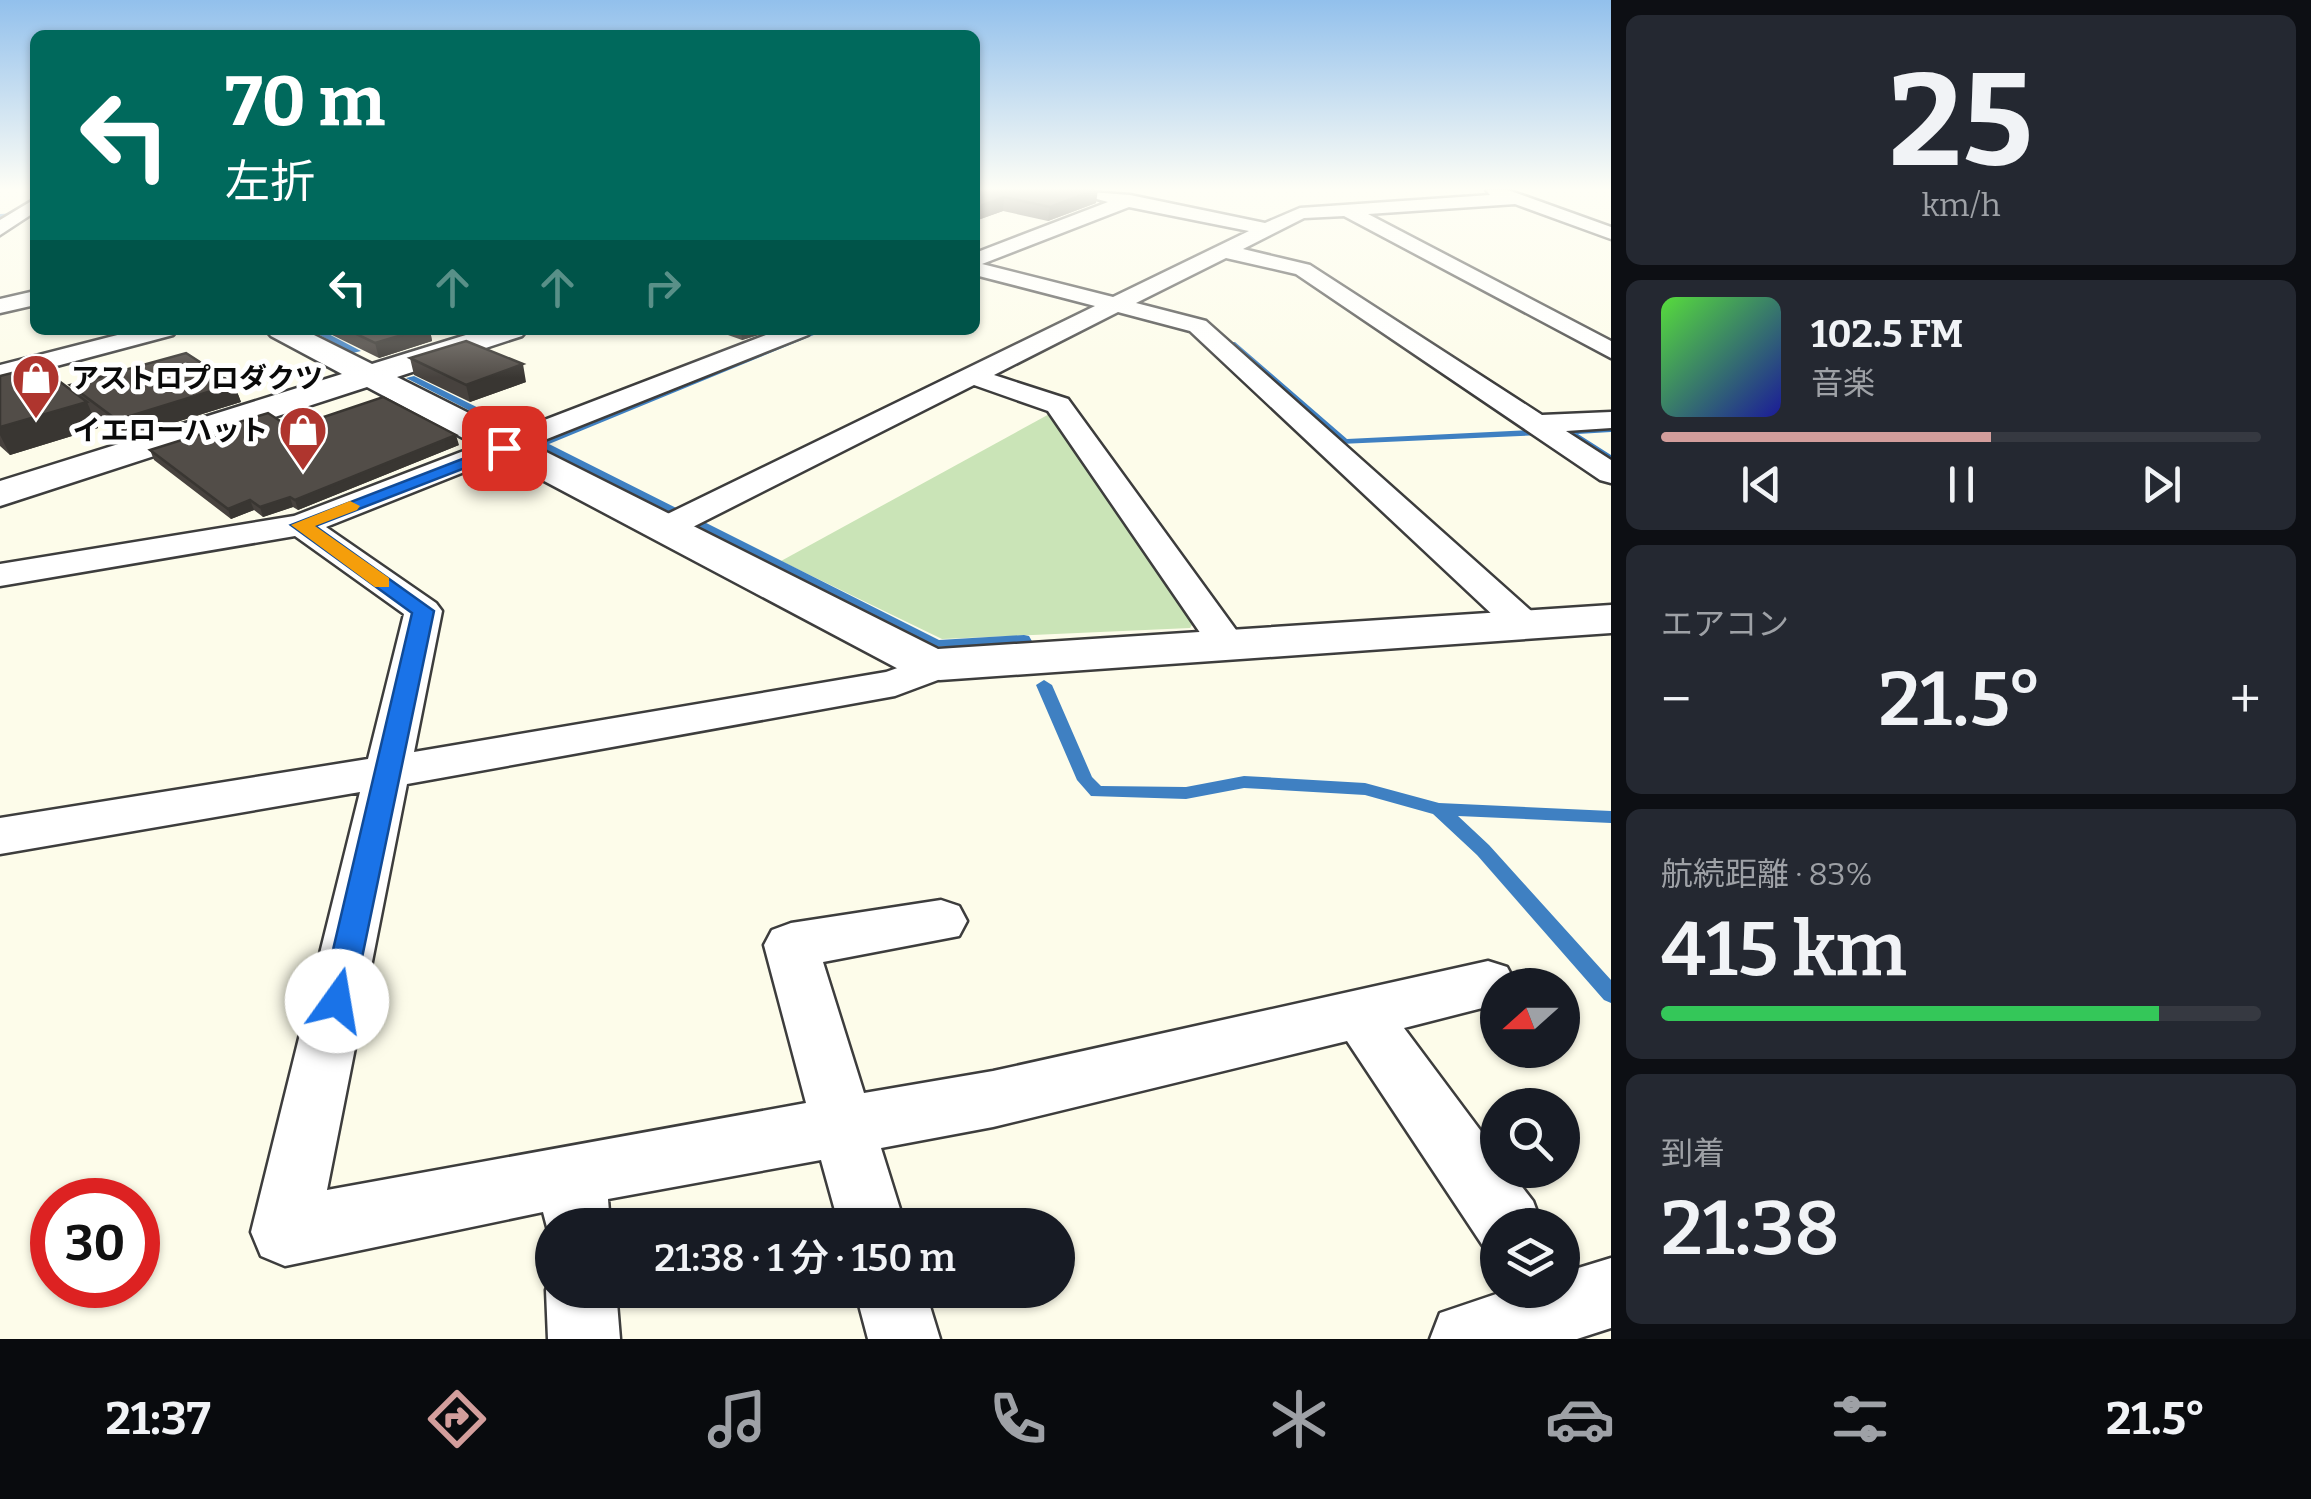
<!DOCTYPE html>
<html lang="ja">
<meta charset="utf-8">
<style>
body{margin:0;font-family:Bitter,"Noto Sans JP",serif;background:#242831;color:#f1f3f6;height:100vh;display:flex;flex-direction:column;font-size:38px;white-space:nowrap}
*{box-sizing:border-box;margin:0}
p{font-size:32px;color:#9ea1a6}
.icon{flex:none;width:55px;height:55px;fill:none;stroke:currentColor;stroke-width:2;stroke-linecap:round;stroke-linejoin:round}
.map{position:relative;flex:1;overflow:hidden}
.sheet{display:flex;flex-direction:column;gap:15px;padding:15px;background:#0d0f14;width:700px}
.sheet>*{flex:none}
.hud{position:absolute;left:30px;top:30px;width:950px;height:305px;border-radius:15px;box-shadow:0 2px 8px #0004;background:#00695c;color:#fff;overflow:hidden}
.needle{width:65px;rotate:249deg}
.controls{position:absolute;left:1480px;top:968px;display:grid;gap:20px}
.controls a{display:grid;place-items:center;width:100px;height:100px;border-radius:50%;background:#171b24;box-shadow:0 2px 8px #0004;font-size:50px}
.speed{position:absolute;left:30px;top:1178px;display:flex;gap:20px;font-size:50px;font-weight:700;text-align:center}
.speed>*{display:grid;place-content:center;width:130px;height:130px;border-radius:50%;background:#171b24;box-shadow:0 2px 8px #0004;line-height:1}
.speed .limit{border:15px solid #d22;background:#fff;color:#111}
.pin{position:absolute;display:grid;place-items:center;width:85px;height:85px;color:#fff;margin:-42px;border-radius:20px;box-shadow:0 5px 15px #0006}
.me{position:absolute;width:110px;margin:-55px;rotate:13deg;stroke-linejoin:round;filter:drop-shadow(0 0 8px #0008)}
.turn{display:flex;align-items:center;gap:35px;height:210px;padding:0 30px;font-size:45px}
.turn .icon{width:130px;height:130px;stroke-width:2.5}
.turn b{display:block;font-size:70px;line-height:85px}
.lanes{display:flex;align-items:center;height:95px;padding:0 30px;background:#0003;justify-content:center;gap:50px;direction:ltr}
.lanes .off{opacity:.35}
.big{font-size:75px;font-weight:600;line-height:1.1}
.sheet .tile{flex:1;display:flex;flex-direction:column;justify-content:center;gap:15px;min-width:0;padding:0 35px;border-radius:15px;background:#242831}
.sheet .dial{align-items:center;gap:0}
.dial b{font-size:130px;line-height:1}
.song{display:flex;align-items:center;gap:30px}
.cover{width:120px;height:120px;border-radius:15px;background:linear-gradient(135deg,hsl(110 70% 55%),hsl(240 70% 35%))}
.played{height:10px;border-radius:5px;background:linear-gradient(90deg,#d39e9c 55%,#363941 55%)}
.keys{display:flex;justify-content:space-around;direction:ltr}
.heat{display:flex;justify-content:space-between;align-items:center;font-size:55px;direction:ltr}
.charge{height:15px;border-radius:8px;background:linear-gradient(90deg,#34c759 83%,#363941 0)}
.trip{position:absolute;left:535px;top:1208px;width:540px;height:100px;border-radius:50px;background:#171b24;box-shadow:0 2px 8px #0004;font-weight:600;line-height:100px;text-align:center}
.menu{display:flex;height:160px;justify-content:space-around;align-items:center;background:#090b0e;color:#9ea1a6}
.menu .icon{width:70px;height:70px}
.menu .active{color:#d39e9c}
.menu b{font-size:45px;color:#f1f3f6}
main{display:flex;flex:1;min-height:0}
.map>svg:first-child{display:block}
</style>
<main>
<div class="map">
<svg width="1611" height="1339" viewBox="0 0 1611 1339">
<rect width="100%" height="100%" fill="#fdfcea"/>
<path fill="#cae4b7" d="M 1053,412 L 1195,620 L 1190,628 L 942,639 L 781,561 Z"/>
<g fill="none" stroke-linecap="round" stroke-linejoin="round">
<path fill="#3f80c2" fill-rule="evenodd" d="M 35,212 L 35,216 L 0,218 L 0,214 Z
M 310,330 L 321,330 L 361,351 L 353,353 Z
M 814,330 L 826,330 L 549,444 L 939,640 L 1024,635 L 1029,636 L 1033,643 L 1031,646 L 1026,647 L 1019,644 L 932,647 L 406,378 L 414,376 L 541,439 Z
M 1229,342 L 1235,342 L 1347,439 L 1611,426 L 1611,432 L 1578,434 L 1611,455 L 1611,463 L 1565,434 L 1340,444 L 1229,346 Z
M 1044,680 L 1052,685 L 1092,777 L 1101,786 L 1186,787 L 1244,776 L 1365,783 L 1439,803 L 1611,811 L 1611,823 L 1458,816 L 1489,845 L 1611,980 L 1611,1003 L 1604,1000 L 1477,855 L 1433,814 L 1365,795 L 1244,788 L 1186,799 L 1091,796 L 1077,780 L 1036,685 Z"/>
<g stroke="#3d3d3d" stroke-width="5">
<path id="minor" d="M 1064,190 L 1130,195 L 1265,223 L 1300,208 L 1490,195 L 1486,190 L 1508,190 L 1611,227 L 1611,239 L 1515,204 L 1368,214 L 1611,341 L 1611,358 L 1344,216 L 1304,218 L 1243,249 L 1310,265 L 1542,415 L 1611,412 L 1611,428 L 1566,431 L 1611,460 L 1611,483 L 1600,480 L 1296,274 L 1226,258 L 1136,303 L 1206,321 L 1538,617 L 1544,625 L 1538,633 L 1525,636 L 1512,633 L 1190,331 L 1118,312 L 994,375 L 1068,399 L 1247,645 L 1242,653 L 1228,657 L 1214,653 L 1048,411 L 974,385 L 675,536 L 651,536 L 646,529 L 651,522 L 1095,306 L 975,275 L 975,253 L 1108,202 ZM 1129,207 L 1249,231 L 1113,297 L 982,264 Z
M 35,199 L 35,212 L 0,235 L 0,220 Z
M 35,291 L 35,305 L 0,313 L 0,299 Z
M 137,330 L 177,330 L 173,335 L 0,381 L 0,365 Z
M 779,330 L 812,330 L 808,335 L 326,527 L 436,603 L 442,611 L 414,752 L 886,672 L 940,653 L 954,656 L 960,665 L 954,674 L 895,696 L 407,784 L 327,1190 L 806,1103 L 764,945 L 772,930 L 791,923 L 941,900 L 959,906 L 967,921 L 959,936 L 823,962 L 864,1093 L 993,1071 L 1488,961 L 1507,967 L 1516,984 L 1498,985 L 1498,1004 L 1404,1028 L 1498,1154 L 1498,1170 L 1509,1170 L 1533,1201 L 1542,1225 L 1498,1225 L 1498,1254 L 1485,1249 L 1347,1041 L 993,1127 L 881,1148 L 905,1225 L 839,1225 L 821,1160 L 608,1199 L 610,1225 L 552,1225 L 552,1246 L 543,1212 L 285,1266 L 261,1256 L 251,1232 L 360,792 L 0,854 L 0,818 L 368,759 L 404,614 L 295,536 L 0,586 L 0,564 L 294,516 Z
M 1611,1258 L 1611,1328 L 1577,1339 L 1430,1339 L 1440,1313 L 1508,1290 L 1562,1290 L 1562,1273 Z
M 552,1274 L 552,1290 L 616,1290 L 620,1339 L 548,1339 L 546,1290 Z
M 855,1290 L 925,1290 L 940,1339 L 868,1339 Z"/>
</g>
<g stroke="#3d3d3d" stroke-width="5">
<path id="tertiary" d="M 266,330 L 304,330 L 372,364 L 482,330 L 527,330 L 522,336 L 397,377 L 938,649 L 1611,605 L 1611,633 L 940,680 L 906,673 L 367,387 L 0,506 L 0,481 L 342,374 L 271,336 Z"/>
</g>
<use href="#minor" fill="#fff" fill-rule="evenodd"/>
<use href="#tertiary" fill="#fff" fill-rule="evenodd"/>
</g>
<path fill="#47423e" d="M 975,190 L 1096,203 L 1048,221 L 1003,211 L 975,221 Z
M 322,330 L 430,330 L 432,341 L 379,358 Z
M 714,330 L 775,330 L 742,340 Z
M 410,358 L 526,382 L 470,402 L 414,375 Z
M 0,376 L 73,392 L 70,385 L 234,384 L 241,402 L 125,438 L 92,413 L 98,428 L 10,455 L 0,446 Z
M 291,428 L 459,445 L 298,510 L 293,507 L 263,517 L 254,510 L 231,519 L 154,460 L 150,450 Z"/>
<path fill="#393632" d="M 1095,190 L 1098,190 L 1096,203 L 1048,221 L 1050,207 Z
M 1004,197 L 1003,211 L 975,221 L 975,208 Z
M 415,330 L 430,330 L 432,341 L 379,358 L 375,343 Z
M 741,330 L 775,330 L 742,340 Z
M 523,364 L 526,382 L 470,402 L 466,385 Z
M 234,384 L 241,402 L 125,438 L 117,420 Z
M 87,402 L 98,428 L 10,455 L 0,435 L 0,427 Z
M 456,435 L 459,445 L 298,510 L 295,500 Z
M 290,497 L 293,507 L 263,517 L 260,507 Z
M 250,500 L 254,510 L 231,519 L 228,509 Z"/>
<path fill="#524d48" stroke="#393632" stroke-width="2.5" d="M 975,190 L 1095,190 L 1050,207 L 1004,197 L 975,208 Z
M 348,330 L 419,330 L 375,343 Z
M 466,341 L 523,364 L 466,385 L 410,358 Z
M 186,353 L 234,384 L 117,420 L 70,385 Z
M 39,366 L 87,402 L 0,427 L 0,376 Z
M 383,397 L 456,435 L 295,500 L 290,497 L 260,507 L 250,500 L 228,509 L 150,450 L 268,413 L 291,428 Z"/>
<linearGradient id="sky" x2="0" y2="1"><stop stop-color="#92c0ec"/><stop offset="0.5" stop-color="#fefef6"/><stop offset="1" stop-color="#fefef6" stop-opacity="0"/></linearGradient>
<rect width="1611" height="378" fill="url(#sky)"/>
<path fill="#1a73e8" stroke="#114b97" stroke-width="2.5" d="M 504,443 L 512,448 L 509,451 L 315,526 L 434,611 L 353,1001 L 348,1011 L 337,1015 L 325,1011 L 321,1001 L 412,613 L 291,525 Z"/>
<path fill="#f59e0b" d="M 350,501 L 360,506 L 357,510 L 315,526 L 389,578 L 389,587 L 375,587 L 291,525 Z"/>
<defs>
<g id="shop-pin" transform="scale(2.5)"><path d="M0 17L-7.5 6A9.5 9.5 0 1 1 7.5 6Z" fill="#af352e" stroke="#fff"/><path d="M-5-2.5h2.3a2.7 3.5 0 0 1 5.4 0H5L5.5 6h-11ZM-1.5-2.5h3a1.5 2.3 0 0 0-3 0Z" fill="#fff"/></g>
</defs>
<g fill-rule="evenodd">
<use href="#shop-pin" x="36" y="378"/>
<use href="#shop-pin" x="303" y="430"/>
</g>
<g text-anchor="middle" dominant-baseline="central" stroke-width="10" stroke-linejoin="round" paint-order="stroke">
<g font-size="28" font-weight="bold" fill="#0a0a0a" stroke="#fff" text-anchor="start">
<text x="71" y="378">アストロプロダクツ</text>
<text x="268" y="430" text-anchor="end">イエローハット</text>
</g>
</g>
</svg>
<div class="controls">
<a><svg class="needle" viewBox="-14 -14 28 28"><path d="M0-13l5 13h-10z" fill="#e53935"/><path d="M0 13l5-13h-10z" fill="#9ea1a6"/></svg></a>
<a><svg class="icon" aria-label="search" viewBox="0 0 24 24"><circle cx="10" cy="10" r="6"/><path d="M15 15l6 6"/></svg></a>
<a><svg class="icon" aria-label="layers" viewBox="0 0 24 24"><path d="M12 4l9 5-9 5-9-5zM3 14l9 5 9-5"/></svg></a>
</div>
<div class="speed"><div class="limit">30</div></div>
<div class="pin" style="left:504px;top:448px;background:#d93025"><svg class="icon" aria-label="arrive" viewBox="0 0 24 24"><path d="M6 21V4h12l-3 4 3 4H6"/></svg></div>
<svg class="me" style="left:337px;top:1001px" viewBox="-20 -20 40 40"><circle r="19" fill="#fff"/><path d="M0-13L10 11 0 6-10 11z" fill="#1a73e8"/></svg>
<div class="trip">21:38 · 1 分 · 150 m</div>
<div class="hud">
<div class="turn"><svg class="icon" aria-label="left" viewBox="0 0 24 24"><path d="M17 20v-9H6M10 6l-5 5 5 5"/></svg><div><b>70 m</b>左折</div></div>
<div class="lanes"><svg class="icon" aria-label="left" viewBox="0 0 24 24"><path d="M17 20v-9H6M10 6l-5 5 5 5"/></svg><svg class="icon off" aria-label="ahead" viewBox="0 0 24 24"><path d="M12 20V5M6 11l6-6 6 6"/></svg><svg class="icon off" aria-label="ahead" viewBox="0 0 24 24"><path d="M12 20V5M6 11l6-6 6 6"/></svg><svg class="icon off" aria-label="right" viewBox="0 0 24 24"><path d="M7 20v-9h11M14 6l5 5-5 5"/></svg></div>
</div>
</div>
<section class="sheet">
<div class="tile dial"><b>25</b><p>km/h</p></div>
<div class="tile">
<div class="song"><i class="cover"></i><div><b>102.5 FM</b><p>音楽</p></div></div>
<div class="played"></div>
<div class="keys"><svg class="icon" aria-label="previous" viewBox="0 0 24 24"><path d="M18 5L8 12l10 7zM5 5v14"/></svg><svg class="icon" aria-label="pause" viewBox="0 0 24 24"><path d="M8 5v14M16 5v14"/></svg><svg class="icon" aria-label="next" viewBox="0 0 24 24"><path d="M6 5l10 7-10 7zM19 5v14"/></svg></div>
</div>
<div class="tile"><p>エアコン</p>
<div class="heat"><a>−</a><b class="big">21.5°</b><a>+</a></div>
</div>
<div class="tile"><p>航続距離 · 83%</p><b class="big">415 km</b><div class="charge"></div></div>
<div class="tile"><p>到着</p><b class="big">21:38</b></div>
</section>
</main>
<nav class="menu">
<b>21:37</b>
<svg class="icon active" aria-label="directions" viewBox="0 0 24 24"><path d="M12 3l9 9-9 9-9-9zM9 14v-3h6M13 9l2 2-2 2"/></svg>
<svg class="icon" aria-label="music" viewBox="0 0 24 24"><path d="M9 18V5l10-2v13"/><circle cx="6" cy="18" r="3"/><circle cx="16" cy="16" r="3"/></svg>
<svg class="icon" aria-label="phone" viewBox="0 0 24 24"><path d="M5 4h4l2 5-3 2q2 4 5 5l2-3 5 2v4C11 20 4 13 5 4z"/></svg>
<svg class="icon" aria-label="climate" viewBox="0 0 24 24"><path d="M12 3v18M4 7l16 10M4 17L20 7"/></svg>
<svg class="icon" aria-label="car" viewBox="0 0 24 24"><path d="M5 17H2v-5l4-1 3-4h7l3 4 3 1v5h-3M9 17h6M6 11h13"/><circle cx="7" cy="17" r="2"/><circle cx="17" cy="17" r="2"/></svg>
<svg class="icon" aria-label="filters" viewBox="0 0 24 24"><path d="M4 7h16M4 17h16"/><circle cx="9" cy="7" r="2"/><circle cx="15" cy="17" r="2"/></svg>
<b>21.5°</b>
</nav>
